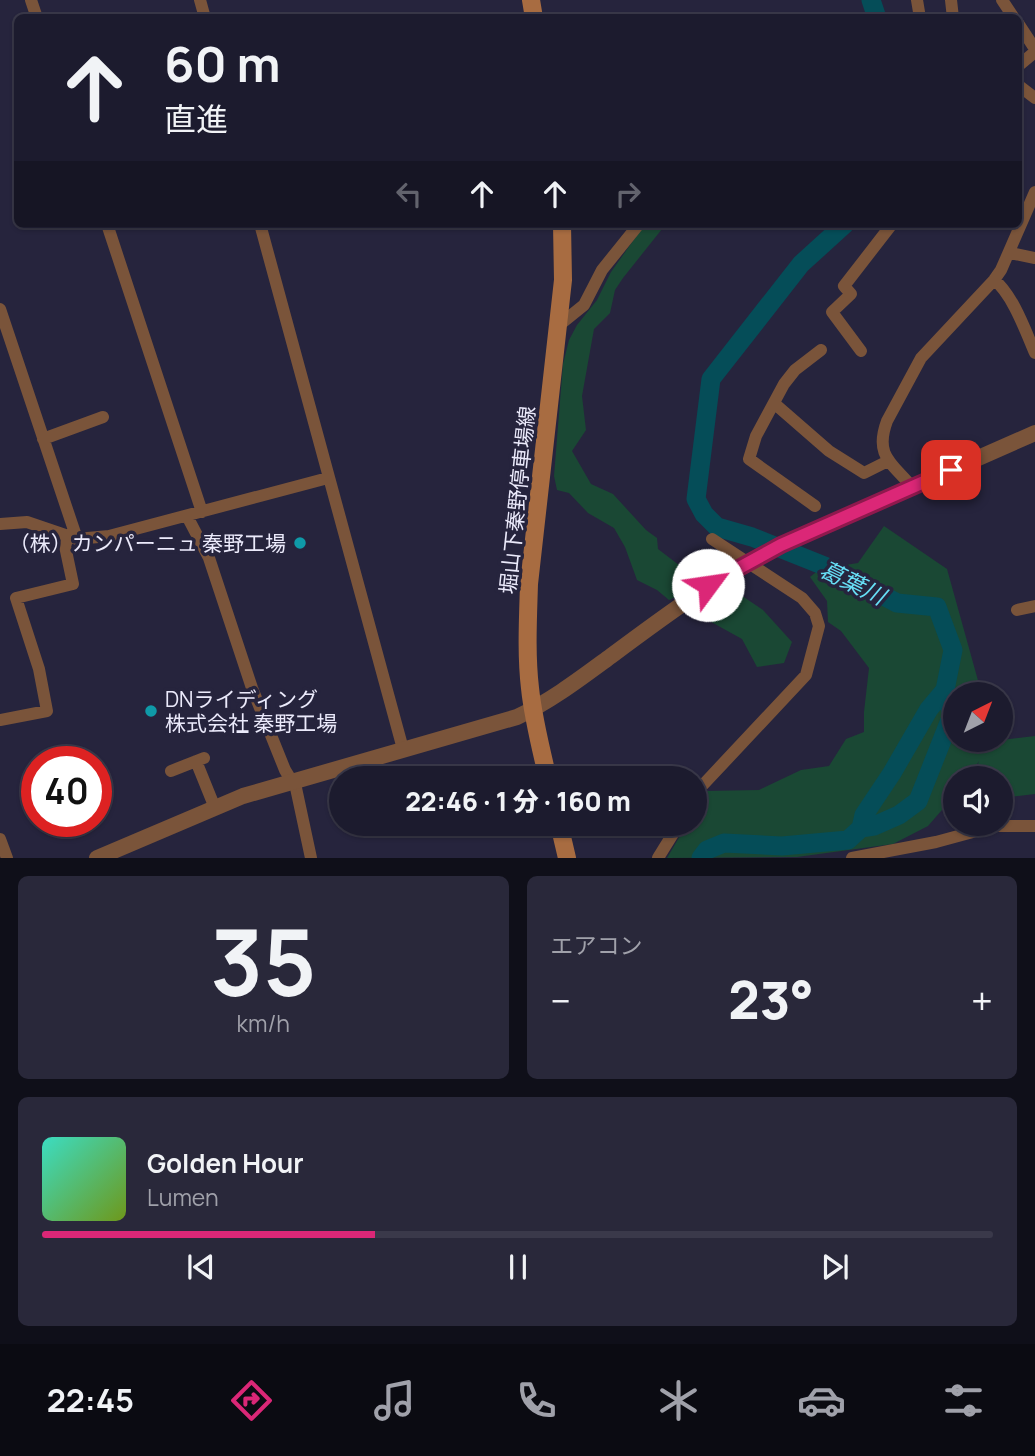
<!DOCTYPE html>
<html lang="ja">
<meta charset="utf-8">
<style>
body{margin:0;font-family:Manrope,"Noto Sans JP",sans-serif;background:#29283a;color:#f1f3f6;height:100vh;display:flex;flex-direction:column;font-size:26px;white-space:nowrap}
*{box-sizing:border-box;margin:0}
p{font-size:23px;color:#a0a1aa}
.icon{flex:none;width:38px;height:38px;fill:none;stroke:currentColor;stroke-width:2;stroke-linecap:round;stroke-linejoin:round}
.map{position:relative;height:858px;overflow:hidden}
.details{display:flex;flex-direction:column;gap:18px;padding:18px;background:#0f0f19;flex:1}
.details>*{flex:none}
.top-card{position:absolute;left:14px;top:14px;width:1008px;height:214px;border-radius:10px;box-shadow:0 2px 5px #0004,0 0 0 2px #3a394a;background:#1c1b2e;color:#f1f3f6;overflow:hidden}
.needle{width:46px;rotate:42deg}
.buttons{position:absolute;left:943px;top:682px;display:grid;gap:14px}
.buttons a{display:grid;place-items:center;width:70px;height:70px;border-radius:50%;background:#1c1b2e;box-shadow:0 2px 5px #0004,0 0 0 2px #3a394a;font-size:35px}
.speed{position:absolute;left:21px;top:746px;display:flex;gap:14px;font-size:35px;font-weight:700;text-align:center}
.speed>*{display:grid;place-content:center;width:91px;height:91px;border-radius:50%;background:#1c1b2e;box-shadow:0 2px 5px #0004,0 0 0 2px #3a394a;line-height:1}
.speed .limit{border:10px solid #d22;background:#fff;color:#111}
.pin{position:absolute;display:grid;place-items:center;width:60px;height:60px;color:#fff;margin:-30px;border-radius:14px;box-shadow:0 4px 10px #0006}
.me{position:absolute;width:77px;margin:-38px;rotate:59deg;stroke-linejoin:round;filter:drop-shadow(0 0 5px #0008)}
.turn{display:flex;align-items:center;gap:24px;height:147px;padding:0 35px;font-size:32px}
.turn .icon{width:91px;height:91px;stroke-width:2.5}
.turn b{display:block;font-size:49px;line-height:60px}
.lanes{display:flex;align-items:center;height:66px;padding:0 35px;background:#0003;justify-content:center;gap:35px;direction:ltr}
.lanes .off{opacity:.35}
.big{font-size:52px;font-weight:800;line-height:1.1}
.details .widget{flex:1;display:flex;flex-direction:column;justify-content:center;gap:10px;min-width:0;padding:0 24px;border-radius:10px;background:#29283a}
.details .dial{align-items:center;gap:0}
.dial b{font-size:91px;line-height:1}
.song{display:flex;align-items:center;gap:21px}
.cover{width:84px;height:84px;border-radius:10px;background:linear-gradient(135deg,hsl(170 70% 55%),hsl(80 70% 35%))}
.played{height:7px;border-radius:4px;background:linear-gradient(90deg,#db2777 35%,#3a394a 35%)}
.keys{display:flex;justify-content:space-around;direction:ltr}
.heat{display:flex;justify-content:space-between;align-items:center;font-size:38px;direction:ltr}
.details .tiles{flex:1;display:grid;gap:18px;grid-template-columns:1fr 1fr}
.widget:last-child{grid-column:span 2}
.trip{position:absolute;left:329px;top:766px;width:378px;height:70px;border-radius:35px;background:#1c1b2e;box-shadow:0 2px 5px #0004,0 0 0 2px #3a394a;font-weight:800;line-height:70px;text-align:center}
.menu{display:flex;height:112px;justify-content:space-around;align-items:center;background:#0b0b12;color:#a0a1aa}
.menu .icon{width:49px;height:49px}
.menu .active{color:#db2777}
.menu b{font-size:32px;color:#f1f3f6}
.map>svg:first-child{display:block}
</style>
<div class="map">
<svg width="1035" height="858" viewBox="0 0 1035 858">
<rect width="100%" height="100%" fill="#26243d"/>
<path fill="#1a4834" d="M 645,224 L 666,224 L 623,278 L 615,290 L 610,313 L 594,329 L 582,396 L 586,430 L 572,451 L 591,484 L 613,494 L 646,530 L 657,538 L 658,549 L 692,575 L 696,583 L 684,593 L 669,600 L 657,590 L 637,580 L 625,547 L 614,528 L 588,513 L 569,493 L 557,490 L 554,476 L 563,364 L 569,340 L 577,325 L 597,300 L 611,272 Z
M 884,526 L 947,569 L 982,695 L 956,695 L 956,740 L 993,741 L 1035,736 L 1035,794 L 1001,798 L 1001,779 L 973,779 L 979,761 L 968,779 L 956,779 L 955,795 L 928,826 L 893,844 L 797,857 L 667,858 L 687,824 L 695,824 L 695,808 L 703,791 L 759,790 L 801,770 L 829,766 L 846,739 L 864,732 L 864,712 L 869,668 L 841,631 L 828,622 L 827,601 L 810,577 L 820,569 L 858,563 Z
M 732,589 L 763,610 L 792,642 L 784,663 L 757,667 L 742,639 L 695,613 L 695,606 C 707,596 717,591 732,589 Z"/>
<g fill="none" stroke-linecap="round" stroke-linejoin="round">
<path stroke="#054d58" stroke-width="19" d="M 871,0 L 877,18
M 861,828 L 874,826 L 899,815 L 918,801 L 952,715 L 945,690
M 701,858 L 707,850 L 724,843 L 782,846 L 848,840 L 861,828 L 864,815 L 892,773 L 929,709 L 945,690 L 953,650 L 937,607 L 897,603 L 837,571 L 752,537 L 717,527 L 704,514 L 696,499 L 711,379 L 801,264 L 845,224"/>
<path stroke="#7a543a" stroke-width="12" d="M 31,0 L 37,18
M 200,0 L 205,18
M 917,0 L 920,18
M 951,0 L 953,18
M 1002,0 L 1014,18
M 1018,23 L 1035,49
M 1018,66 L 1035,52
M 1018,85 L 1035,98
M 107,224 L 202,512
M 260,224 L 403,749
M 1010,253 L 1035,258
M 994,280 C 1012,293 1026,332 1035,353
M 0,309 L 77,539
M 558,326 L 584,305 L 602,270 L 639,224
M 861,351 L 832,312 L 851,294 L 844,286 L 892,224
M 775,404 L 829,451 L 864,473 L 888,461
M 43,439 L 103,417
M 912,487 C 892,463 874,456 887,421 L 921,358 L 994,280 L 1001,270 L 1035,192
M 815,506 L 749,459 L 756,436 L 784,384 L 795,370 L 821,350
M 187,516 L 209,558 L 252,688 L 285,770 L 296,788 L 311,858
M 0,524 L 27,522 L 77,539 L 109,536 L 328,478
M 1017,610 L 1035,606
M 0,720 L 47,711 L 39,669 L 16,598 L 73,584 L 65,546 L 68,537
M 196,761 L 215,808
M 171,771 L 204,758
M 695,798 L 701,787 L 806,675 L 819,626 L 815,613 L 802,598 L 712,539
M 0,839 L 7,858
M 658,858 L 679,824
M 852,858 L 936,842 L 995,826 L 1035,826"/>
<path stroke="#7a543a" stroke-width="16" d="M 97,858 L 243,796 L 517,717 C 551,701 581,678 611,656 C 666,615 720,575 781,545 L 1035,433"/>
<path stroke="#a86c41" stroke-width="18" d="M 531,0 L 534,18
M 548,779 C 541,749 533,718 530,688 C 526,654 528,618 529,584 L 563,280 L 562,224
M 559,824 L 567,858"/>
</g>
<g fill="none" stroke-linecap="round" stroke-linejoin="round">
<g stroke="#8e194d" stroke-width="18">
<path id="route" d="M 708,585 L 781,545 L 951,470"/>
</g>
<use href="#route" stroke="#db2777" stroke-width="12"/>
</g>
<g fill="#0f9aa8" stroke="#26243d" stroke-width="2.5">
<circle cx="300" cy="543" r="7"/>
<circle cx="151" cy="711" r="7"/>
</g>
<g text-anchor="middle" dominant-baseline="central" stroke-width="7" stroke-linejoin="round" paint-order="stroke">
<g font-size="21" fill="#ebeafb" stroke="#26243d">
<text transform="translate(517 500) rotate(-84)">堀山下秦野停車場線</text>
</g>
<g font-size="21" fill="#ebeafb" stroke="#26243d" text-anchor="end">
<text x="286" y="543">（株）カンパーニュ 秦野工場</text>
<text x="165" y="699" text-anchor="start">DNライディング<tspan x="165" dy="24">株式会社 秦野工場</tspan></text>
</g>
<g font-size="23" font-style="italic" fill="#67dff6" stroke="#26243d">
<text transform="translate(853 582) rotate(26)">葛葉川</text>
</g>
</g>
</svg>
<div class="buttons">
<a><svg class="needle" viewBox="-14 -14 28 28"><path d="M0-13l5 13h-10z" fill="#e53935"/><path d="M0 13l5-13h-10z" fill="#a0a1aa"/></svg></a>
<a><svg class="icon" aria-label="sound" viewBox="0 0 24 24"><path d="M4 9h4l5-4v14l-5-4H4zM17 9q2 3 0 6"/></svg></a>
</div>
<div class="speed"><div class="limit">40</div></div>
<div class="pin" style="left:951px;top:470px;background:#d93025"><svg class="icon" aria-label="arrive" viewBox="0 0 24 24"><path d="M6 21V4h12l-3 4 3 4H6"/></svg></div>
<svg class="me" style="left:708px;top:585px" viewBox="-20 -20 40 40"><circle r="19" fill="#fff"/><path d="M0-13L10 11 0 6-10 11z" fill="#db2777"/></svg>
<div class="trip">22:46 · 1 分 · 160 m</div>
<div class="top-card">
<div class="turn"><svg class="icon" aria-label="ahead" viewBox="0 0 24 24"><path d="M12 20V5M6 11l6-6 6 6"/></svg><div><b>60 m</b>直進</div></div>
<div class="lanes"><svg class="icon off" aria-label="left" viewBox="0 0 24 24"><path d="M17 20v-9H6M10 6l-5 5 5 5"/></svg><svg class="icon" aria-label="ahead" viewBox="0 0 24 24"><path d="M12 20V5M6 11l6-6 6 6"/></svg><svg class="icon" aria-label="ahead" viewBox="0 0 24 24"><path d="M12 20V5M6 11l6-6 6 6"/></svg><svg class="icon off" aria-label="right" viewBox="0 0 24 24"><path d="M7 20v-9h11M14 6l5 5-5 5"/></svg></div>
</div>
</div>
<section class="details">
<div class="tiles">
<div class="widget dial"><b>35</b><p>km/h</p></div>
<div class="widget"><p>エアコン</p>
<div class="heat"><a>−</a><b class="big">23°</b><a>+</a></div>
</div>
<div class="widget">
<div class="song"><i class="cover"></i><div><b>Golden Hour</b><p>Lumen</p></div></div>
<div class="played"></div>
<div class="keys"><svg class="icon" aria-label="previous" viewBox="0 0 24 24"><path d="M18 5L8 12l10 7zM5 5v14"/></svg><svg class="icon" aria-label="pause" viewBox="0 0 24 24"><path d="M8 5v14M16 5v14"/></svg><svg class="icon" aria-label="next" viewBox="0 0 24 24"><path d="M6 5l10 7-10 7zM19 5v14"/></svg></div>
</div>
</div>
</section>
<nav class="menu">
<b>22:45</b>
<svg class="icon active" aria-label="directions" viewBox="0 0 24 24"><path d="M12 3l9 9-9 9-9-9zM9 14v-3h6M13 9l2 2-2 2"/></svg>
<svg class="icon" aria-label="music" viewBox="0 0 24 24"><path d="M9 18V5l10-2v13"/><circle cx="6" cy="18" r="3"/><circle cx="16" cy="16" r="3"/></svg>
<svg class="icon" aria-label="phone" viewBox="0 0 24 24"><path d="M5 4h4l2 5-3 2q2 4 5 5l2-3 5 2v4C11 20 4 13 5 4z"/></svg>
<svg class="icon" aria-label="climate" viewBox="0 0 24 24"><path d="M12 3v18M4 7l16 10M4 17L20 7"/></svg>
<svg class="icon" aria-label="car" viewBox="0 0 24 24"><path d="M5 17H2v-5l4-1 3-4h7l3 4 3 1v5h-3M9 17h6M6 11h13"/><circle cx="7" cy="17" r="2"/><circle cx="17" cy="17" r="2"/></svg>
<svg class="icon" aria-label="filters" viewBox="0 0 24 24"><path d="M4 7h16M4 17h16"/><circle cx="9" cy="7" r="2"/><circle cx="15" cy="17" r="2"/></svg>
</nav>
